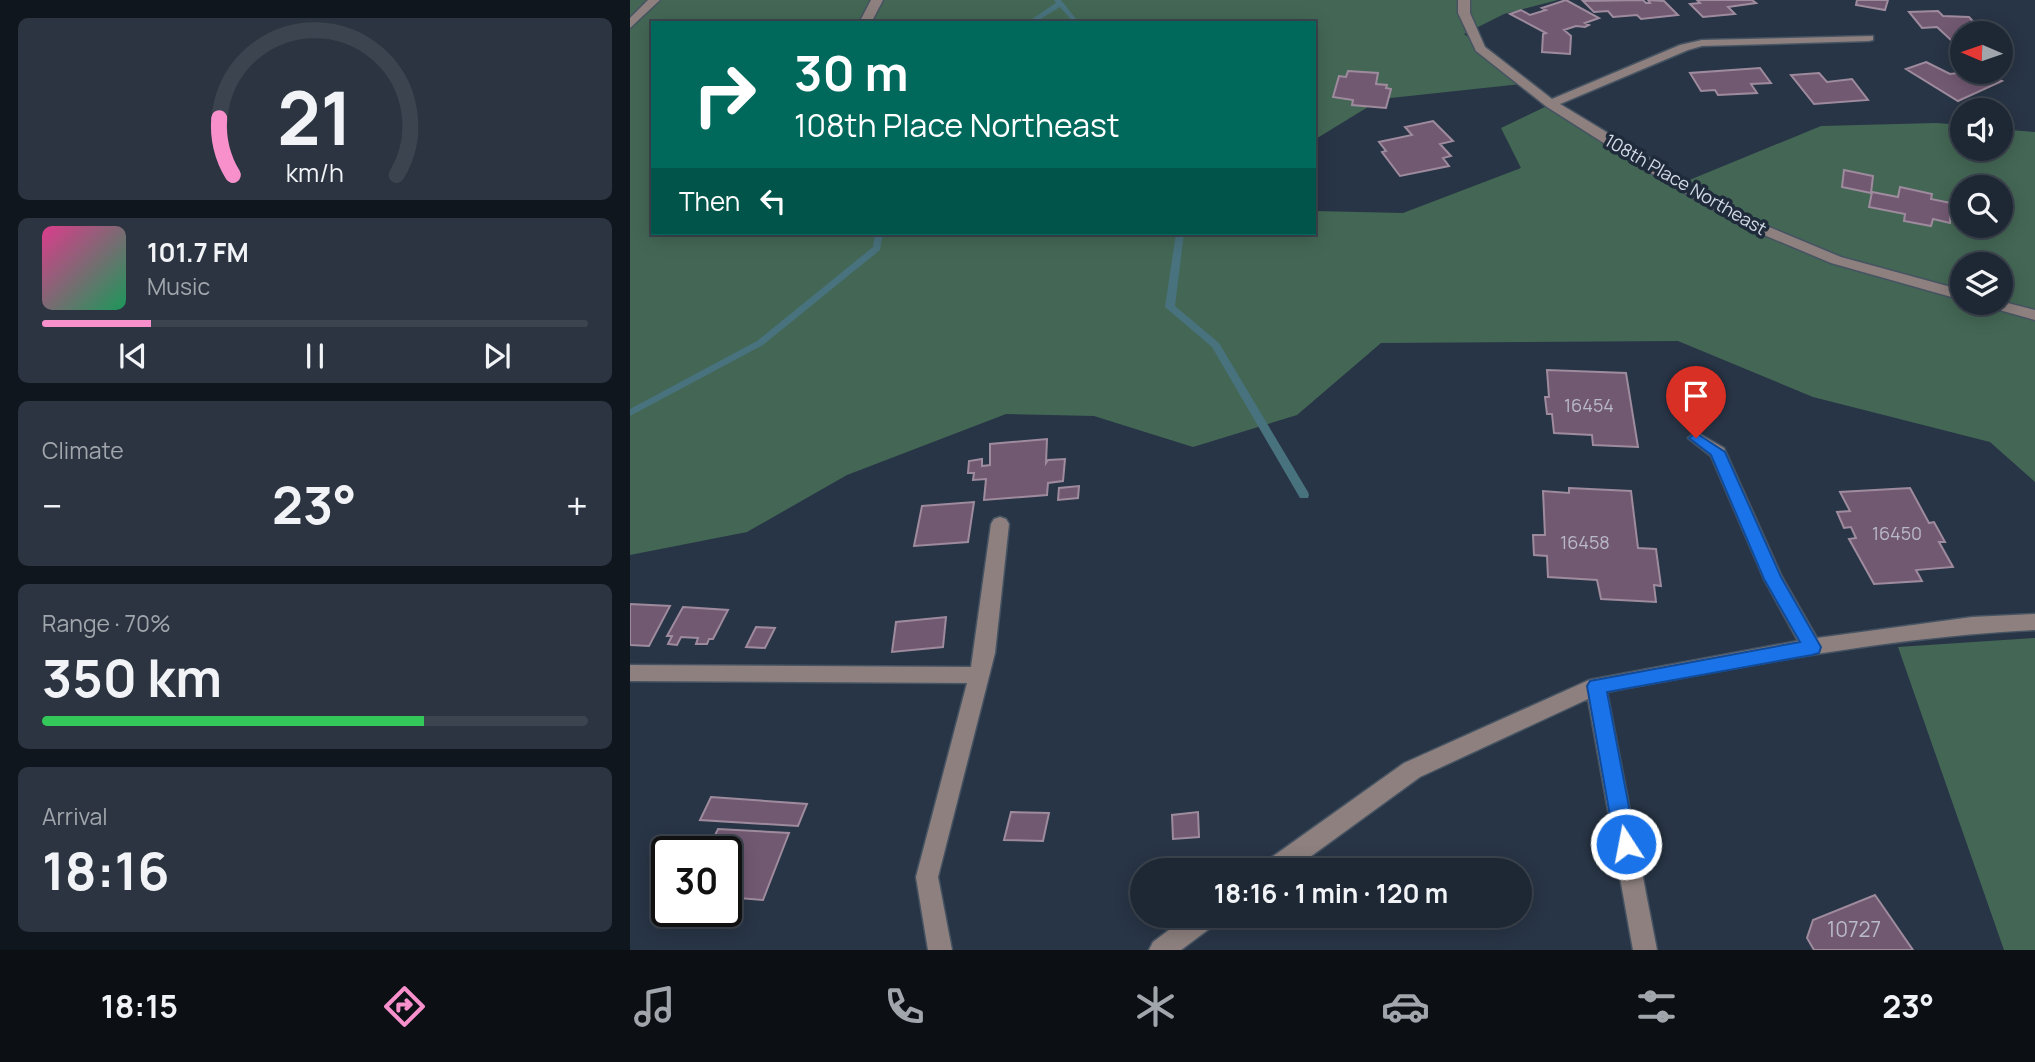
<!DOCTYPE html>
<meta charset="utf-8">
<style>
body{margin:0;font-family:Manrope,sans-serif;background:#2b3440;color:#f1f3f6;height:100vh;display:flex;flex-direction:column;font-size:26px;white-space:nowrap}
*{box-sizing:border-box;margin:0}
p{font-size:23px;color:#a1a6ac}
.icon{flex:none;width:38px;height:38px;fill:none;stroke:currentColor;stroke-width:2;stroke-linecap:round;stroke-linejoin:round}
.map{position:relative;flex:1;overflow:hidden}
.side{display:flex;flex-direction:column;gap:18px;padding:18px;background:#10161d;width:630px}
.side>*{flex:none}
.guide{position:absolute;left:21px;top:21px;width:665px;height:214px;border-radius:0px;box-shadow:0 4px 18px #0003,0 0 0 2px #3c444f;background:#00695c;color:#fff;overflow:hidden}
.needle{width:46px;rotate:272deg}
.controls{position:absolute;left:1320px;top:21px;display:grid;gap:14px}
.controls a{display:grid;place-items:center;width:63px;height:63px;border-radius:50%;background:#1e2834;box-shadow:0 4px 18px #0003,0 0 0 2px #3c444f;font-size:35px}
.speed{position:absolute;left:21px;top:836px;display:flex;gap:14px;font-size:35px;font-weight:700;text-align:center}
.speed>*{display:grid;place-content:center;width:91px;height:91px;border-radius:50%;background:#1e2834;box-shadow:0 4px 18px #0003,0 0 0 2px #3c444f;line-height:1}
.speed .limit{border:4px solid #111;border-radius:10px;background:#fff;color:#111}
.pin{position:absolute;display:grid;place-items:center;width:60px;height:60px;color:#fff;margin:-72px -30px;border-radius:50% 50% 50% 0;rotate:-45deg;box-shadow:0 0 7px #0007}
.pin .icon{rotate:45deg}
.me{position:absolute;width:77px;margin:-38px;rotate:349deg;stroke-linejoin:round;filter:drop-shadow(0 0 5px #0008)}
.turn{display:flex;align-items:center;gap:24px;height:147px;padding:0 28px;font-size:32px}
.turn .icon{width:91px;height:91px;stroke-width:2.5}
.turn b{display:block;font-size:49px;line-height:60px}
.then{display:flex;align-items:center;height:66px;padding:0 28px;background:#0003;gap:14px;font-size:26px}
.big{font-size:52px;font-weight:700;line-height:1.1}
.side .card{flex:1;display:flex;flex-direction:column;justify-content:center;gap:10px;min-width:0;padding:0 24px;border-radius:10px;background:#2b3440}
.side .dial{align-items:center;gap:0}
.dial svg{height:182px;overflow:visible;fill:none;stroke:#3c444f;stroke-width:7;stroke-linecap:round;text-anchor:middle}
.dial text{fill:#f1f3f6;stroke:none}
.song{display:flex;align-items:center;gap:21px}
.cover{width:84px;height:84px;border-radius:10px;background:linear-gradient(135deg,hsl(330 70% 55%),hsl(150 70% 35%))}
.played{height:7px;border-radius:4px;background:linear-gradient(90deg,#f890cc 20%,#3c444f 20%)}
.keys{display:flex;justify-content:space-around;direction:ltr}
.heat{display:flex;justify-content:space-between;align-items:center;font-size:38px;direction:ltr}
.charge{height:10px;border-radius:5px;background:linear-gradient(90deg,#34c759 70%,#3c444f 0)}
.trip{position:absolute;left:500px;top:858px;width:402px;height:70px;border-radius:35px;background:#1e2834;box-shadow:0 4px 18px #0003,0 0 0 2px #3c444f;font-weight:700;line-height:70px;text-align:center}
.tab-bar{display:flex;height:112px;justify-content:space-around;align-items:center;background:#0c1015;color:#a1a6ac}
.tab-bar .icon{width:49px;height:49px}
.tab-bar .active{color:#f890cc}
.tab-bar b{font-size:32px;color:#f1f3f6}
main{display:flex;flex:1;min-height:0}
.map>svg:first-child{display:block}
</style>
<main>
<section class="side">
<div class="card dial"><svg viewBox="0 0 100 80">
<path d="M14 69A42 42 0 1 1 86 69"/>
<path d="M14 69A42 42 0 0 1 8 44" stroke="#f890cc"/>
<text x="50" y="56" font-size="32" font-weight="700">21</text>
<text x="50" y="72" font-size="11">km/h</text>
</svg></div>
<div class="card">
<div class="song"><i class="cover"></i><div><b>101.7 FM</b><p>Music</p></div></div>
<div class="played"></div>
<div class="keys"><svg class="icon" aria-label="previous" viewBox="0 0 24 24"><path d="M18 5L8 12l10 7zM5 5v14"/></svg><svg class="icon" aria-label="pause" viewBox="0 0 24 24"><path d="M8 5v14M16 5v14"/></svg><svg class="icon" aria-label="next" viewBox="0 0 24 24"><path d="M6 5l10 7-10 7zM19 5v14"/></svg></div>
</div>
<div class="card"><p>Climate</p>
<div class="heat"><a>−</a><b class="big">23°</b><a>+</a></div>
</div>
<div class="card"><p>Range · 70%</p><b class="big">350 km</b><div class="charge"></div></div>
<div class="card"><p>Arrival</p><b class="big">18:16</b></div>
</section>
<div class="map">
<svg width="1405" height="950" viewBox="0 0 1405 950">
<rect width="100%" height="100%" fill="#283546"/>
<path fill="#446755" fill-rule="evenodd" d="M 0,0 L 928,0 L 874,14 L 834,34 L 901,83 L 751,99 L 684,140 L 684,23 L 23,23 L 23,233 L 684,233 L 684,211 L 773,213 L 891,168 L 871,128 L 921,104 L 1057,181 L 1191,126 L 1306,123 L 1332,125 L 1332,149 L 1370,149 L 1370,129 L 1405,132 L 1405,482 L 1360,442 L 1183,397 L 1048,341 L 751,343 L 667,415 L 563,447 L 464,416 L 376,414 L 217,475 L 117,532 L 0,555 ZM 1332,187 L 1370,187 L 1370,226 L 1332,226 ZM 1332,264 L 1370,264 L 1370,303 L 1332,303 Z
M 1405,638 L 1405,950 L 1374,950 L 1268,647 Z"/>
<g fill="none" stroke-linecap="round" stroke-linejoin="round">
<path fill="#48727d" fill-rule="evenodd" d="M 424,0 L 431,0 L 447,20 L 456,23 L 443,22 L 430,7 L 404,23 L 396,23 L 426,3 Z
M 245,233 L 253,233 L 250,250 L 133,345 L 0,416 L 0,409 L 127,341 L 243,247 Z
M 546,233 L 554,233 L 545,306 L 589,343 L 678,492 L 679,495 L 678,498 L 670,498 L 582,347 L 535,307 Z"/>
</g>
<path fill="#725972" stroke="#9e8b9d" stroke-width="2" d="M 936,0 L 969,18 L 955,23 L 959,25 L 955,27 L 946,26 L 934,30 L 941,36 L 940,54 L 912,52 L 913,34 L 916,33 L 880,14 L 891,10 L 900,15 L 916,10 L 912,8 Z
M 1013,0 L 1016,3 L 1020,3 L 1018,0 L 1034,1 L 1048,15 L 1011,19 L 1007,15 L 983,17 L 978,11 L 964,12 L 953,1 Z
M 1067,0 L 1122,0 L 1126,3 L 1098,7 L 1105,14 L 1073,17 L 1060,4 L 1070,3 Z
M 1227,0 L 1258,0 L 1255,10 L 1226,5 Z
M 1308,11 L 1313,16 L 1339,17 L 1354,33 L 1332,33 L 1332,41 L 1322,41 L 1307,27 L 1292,28 L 1279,12 Z
M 1296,62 L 1320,74 L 1336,72 L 1352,78 L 1360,75 L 1372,81 L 1328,101 L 1276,69 Z
M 1130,68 L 1141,83 L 1121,84 L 1127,93 L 1088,95 L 1085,90 L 1071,91 L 1060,73 Z
M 718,71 L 748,73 L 746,84 L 757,85 L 756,88 L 761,89 L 756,108 L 722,105 L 723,100 L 703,97 L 709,76 L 716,77 Z
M 1189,73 L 1197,82 L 1222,79 L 1238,100 L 1184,104 L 1161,75 Z
M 803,121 L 823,141 L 810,144 L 821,156 L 813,158 L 819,166 L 770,176 L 752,152 L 756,151 L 749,142 L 782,135 L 775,127 Z
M 1214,170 L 1243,176 L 1241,193 L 1212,187 Z
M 1270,187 L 1302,194 L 1301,199 L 1321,203 L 1320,223 L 1303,219 L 1301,226 L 1274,221 L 1275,214 L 1239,207 L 1242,192 L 1268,197 Z
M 917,370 L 996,373 L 1008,447 L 963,445 L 962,435 L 924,433 L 922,414 L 917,414 L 915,397 L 919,397 Z
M 417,439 L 416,463 L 418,460 L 435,459 L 433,481 L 418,483 L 417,495 L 354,500 L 356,479 L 343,480 L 344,473 L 338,473 L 339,461 L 352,459 L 352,466 L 360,465 L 360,444 Z
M 449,486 L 448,498 L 428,500 L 429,488 Z
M 939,488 L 1001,491 L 1008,548 L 1026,549 L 1031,586 L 1024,585 L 1026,602 L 971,599 L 967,580 L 918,577 L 917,556 L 904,555 L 903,535 L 915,535 L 913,491 L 939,493 Z
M 1280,488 L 1299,523 L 1304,522 L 1315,542 L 1309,542 L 1323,567 L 1286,570 L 1292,581 L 1244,584 L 1219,539 L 1226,538 L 1221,527 L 1214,528 L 1207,512 L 1220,511 L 1210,492 Z
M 344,502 L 338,542 L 284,546 L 292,506 Z
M 0,604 L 40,606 L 19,646 L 0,645 Z
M 53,607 L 98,610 L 83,639 L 79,639 L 77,644 L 66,644 L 68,638 L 51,637 L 47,645 L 38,644 L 42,636 L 37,636 Z
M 316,617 L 313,647 L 262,652 L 266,622 Z
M 126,627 L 145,628 L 135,648 L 116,647 Z
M 81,797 L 177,804 L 168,826 L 70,820 Z
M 381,812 L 419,813 L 413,841 L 374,840 Z
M 568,812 L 569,837 L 543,839 L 542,815 Z
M 88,829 L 159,833 L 133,900 L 96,897 L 96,852 L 77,852 Z
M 1245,895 L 1283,950 L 1184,950 L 1177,938 L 1183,920 Z"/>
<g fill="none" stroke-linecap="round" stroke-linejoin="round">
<g stroke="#465362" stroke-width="3">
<path id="minor" d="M 18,0 L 30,0 L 0,28 L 0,18 Z
M 241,0 L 253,0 L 241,23 L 229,23 Z
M 828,0 L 840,0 L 840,13 L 855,47 L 922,99 L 1050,45 L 1072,40 L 1243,36 L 1243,40 L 1239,41 L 1072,46 L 1058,50 L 930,104 L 1120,219 L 1211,257 L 1332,290 L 1332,300 L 1201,263 L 1110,225 L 1032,180 L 917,107 L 846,51 L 828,13 Z
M 1370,301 L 1405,310 L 1405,320 L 1355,306 L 1352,303 Z
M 1066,432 L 1094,448 L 1152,577 L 1187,638 L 1342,617 L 1405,614 L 1405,630 C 1261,637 1119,665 977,692 L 1027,950 L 1003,950 L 958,699 L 790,777 L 662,870 L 632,870 L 635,862 L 774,763 L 959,680 L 1168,641 L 1134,579 L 1081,456 L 1058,438 Z
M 370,517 L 376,519 L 379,524 L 365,653 L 308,877 L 322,950 L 298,950 L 286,877 L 337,683 L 0,681 L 0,665 L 341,667 L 361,524 L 364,519 Z
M 559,915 L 591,915 L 587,923 L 551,950 L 519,950 L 523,942 Z"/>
</g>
<use href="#minor" fill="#8d807e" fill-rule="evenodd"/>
</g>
<path fill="#1a73e8" stroke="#114b97" stroke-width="2" d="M 1066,433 L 1095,452 L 1151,577 L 1191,647 L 1189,653 L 1182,655 L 977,692 L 1006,844 L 1003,851 L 996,854 L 989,851 L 985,844 L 957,686 L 960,681 L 1170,642 L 1134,579 L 1081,455 L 1059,438 Z"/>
<g text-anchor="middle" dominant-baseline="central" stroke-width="7" stroke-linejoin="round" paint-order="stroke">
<g font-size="18" fill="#d1d9e4" stroke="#1f2b3b">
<text transform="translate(1056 184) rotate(30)">108th Place Northeast</text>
</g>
<g font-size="18" fill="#b9b9c8">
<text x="959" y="405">16454</text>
<text x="1267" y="533">16450</text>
<text x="955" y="542">16458</text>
</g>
<g font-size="21" fill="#b9b9c8">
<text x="1224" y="929">10727</text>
</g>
</g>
</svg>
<div class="controls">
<a><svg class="needle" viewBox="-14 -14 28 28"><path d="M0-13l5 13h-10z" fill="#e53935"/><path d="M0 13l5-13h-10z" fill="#a1a6ac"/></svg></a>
<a><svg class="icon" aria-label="sound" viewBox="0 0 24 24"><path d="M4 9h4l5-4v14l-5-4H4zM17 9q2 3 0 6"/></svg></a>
<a><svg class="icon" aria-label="search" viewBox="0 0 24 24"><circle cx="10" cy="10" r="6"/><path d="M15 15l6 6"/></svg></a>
<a><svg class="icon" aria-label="layers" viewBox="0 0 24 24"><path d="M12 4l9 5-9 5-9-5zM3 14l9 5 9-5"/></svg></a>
</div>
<div class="speed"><div class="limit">30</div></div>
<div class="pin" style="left:1066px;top:438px;background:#d93025"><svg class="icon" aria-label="arrive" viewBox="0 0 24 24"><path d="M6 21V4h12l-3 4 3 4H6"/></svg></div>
<svg class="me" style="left:996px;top:844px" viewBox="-20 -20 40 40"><circle r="17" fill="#1a73e8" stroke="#fff" stroke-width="3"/><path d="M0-11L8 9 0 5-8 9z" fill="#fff"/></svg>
<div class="trip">18:16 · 1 min · 120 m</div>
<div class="guide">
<div class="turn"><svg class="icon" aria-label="right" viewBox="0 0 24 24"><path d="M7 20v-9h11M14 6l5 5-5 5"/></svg><div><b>30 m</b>108th Place Northeast</div></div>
<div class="then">Then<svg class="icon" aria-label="left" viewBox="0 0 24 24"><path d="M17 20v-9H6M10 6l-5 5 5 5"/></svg></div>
</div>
</div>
</main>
<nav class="tab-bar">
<b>18:15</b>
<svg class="icon active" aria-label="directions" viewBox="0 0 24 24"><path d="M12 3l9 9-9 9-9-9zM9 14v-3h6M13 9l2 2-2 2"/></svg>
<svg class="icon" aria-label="music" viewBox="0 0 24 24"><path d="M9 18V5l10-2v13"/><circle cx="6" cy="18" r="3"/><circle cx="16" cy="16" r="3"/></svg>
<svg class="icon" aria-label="phone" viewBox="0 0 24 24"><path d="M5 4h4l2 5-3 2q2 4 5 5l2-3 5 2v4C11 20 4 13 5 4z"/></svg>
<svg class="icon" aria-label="climate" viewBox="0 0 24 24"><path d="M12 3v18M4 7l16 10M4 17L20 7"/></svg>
<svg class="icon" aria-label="car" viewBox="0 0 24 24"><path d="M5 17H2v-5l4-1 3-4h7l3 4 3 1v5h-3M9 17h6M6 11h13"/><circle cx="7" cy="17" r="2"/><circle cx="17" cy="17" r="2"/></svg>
<svg class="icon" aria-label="filters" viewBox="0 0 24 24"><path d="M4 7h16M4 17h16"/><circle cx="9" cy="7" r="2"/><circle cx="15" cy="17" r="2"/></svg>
<b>23°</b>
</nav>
